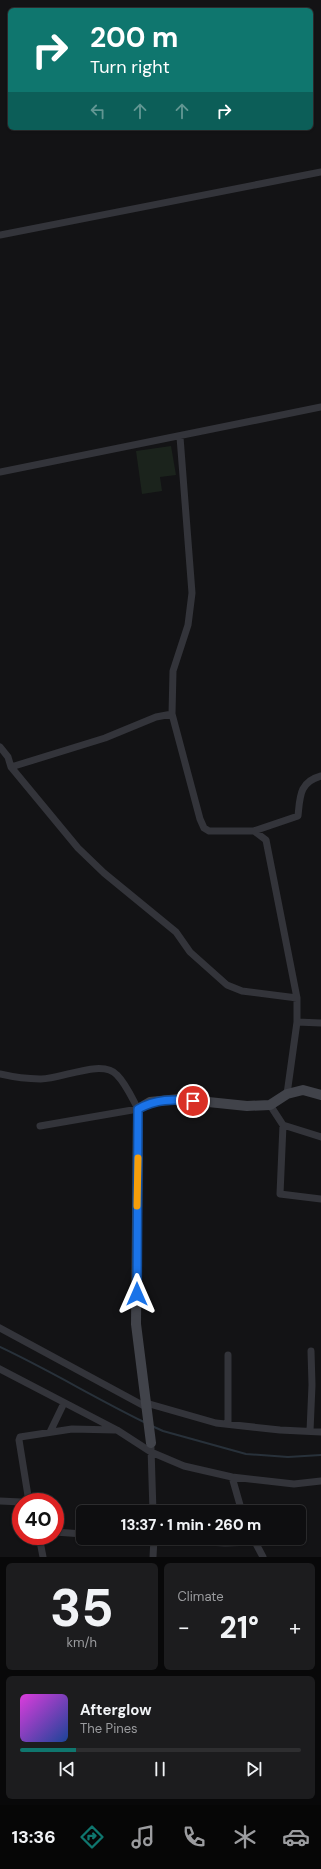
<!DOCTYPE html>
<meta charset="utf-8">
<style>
body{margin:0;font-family:"DM Sans",sans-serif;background:#1c1c1e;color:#f1f3f6;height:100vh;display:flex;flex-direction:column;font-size:15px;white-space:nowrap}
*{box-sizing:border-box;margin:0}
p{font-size:13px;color:#9b9c9f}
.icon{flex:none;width:22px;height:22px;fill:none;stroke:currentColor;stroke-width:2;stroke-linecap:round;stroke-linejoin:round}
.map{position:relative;height:1557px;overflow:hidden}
.sheet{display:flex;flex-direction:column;gap:6px;padding:6px;background:#080809;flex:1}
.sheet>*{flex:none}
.hud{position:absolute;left:8px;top:8px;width:305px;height:122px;border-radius:6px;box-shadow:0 1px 3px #0004,0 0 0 1px #2e2e30;background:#0f766e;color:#fff;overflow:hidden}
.speed{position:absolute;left:12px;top:1493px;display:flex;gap:8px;font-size:20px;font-weight:700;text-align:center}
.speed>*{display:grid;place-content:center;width:52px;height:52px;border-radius:50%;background:#0e0e10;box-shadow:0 1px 3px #0004,0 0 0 1px #2e2e30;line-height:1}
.speed .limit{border:6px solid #d22;background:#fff;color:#111}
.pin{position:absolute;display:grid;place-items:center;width:34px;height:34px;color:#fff;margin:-17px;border:2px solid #fff;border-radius:50%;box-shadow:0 1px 4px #0007}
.me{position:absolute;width:44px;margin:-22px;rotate:0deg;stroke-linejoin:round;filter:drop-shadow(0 0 3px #0008)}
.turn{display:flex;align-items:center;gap:14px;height:84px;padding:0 16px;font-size:18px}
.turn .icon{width:52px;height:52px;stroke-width:2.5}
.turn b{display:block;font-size:28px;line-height:34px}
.lanes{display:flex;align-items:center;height:38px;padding:0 16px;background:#0003;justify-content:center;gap:20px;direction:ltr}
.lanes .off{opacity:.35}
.big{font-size:30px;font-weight:800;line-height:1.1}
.sheet .tile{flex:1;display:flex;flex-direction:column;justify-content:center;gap:6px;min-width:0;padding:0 14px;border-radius:6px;background:#1c1c1e}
.sheet .dial{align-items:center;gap:0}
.dial b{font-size:52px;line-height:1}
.song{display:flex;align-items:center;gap:12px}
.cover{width:48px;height:48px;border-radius:6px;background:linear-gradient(135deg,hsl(300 70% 55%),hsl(220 70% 35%))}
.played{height:4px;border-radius:2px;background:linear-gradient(90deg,#0f766e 20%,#2e2e30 20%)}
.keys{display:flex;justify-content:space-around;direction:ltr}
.heat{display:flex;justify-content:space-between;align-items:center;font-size:22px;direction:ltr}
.sheet .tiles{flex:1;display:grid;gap:6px;grid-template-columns:1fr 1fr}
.tile:last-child{grid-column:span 2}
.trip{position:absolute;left:76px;top:1505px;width:230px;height:40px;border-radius:6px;background:#0e0e10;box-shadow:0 1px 3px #0004,0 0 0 1px #2e2e30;font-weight:800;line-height:40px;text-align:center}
.dock{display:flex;height:64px;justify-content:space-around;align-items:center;background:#060606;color:#9b9c9f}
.dock .icon{width:28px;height:28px}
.dock .active{color:#0f766e}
.dock b{font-size:18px;color:#f1f3f6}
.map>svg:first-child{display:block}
</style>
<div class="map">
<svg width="321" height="1557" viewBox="0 0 321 1557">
<rect width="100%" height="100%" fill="#131315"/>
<path fill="#1b231c" d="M 171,446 L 176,475 L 160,477 L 162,491 L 142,494 L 136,451 Z"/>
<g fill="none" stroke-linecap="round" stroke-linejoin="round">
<path stroke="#28313a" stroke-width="2" d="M 0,1347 C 49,1370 95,1398 144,1422
M 152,1426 L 163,1431 L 246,1454 L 288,1457 L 321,1455"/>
<path stroke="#33343a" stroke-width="7" d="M 0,235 L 321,172
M 180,437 L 192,593 L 188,625 L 173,671 L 172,714 L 200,819 L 204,828 L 209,831 L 254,831 L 298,816 C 300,797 299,782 321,776
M 0,472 L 321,407
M 0,747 L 8,757 L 11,767 L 78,848 L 104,873 L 176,932 L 190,952 L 227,985 L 242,991 L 297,998
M 11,767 L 105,738 L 156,717 L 172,714
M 254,831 L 266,840 L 297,998 L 297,1022 L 287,1094
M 297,1022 L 321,1023
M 0,1074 C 13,1077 27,1079 40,1079 C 60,1080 102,1058 117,1075 C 126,1084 132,1098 138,1109 L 40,1126
M 270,1105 L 283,1125 L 280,1194 L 321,1199
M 283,1125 L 321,1137
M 0,1328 L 146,1407
M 0,1369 L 117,1430 L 151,1452 L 184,1466 L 232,1477 L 294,1484 L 321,1481
M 146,1403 L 216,1423 L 280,1430 L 321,1432
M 228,1424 L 228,1355
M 310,1431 L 312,1385 L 311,1351
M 50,1432 L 64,1403
M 151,1448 L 153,1512
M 232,1477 L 242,1512
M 0,1501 L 21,1502
M 29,1502 L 19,1440 L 20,1437 L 72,1429 L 115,1430
M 55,1532 L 83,1534
M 39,1536 L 43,1557
M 133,1538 L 225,1543 L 255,1542
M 253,1538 L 263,1557
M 153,1557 L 154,1538"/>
<path stroke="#41434a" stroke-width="10" d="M 151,1443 L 136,1324 L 138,1109 L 150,1102 L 179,1099 L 247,1106 L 270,1105 L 287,1094 L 303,1090 L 321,1095"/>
</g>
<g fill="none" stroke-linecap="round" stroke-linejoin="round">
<g stroke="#114b97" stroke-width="10">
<path id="route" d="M 137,1294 L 138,1109 C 156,1099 173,1099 193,1101"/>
</g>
<use href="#route" stroke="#1a73e8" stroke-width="7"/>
<path stroke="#f59e0b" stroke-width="7" d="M 137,1206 L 138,1158"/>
</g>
</svg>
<div class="speed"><div class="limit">40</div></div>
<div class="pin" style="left:193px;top:1101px;background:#d93025"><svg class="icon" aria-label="arrive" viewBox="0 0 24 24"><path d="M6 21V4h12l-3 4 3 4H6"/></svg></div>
<svg class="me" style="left:137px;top:1294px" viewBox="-20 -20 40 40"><path d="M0-17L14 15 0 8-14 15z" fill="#1a73e8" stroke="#fff" stroke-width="4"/></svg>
<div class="trip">13:37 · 1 min · 260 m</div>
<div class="hud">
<div class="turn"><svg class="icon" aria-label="right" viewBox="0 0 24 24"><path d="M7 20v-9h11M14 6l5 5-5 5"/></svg><div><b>200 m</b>Turn right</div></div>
<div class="lanes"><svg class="icon off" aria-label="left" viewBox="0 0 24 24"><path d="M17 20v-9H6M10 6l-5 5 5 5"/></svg><svg class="icon off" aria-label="ahead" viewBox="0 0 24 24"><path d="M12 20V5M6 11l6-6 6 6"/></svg><svg class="icon off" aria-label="ahead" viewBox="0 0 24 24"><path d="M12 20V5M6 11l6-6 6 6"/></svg><svg class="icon" aria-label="right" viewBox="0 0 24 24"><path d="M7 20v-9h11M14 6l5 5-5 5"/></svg></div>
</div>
</div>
<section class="sheet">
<div class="tiles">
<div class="tile dial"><b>35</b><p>km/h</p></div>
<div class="tile"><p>Climate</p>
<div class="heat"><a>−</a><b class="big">21°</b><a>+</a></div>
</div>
<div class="tile">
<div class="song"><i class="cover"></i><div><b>Afterglow</b><p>The Pines</p></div></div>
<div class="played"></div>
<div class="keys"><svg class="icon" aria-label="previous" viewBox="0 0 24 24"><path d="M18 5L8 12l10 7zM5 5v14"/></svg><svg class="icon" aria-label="pause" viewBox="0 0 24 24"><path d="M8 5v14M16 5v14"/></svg><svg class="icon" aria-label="next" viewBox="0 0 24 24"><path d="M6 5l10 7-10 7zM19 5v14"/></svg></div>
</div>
</div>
</section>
<nav class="dock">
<b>13:36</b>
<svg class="icon active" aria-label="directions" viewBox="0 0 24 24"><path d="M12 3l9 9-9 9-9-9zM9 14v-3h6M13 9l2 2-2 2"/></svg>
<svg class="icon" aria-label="music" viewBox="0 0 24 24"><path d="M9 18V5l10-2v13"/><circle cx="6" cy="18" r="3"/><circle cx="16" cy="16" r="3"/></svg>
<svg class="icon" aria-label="phone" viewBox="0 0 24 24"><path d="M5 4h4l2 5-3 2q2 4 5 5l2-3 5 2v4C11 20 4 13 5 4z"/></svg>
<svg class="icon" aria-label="climate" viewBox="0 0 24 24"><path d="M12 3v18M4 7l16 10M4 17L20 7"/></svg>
<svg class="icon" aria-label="car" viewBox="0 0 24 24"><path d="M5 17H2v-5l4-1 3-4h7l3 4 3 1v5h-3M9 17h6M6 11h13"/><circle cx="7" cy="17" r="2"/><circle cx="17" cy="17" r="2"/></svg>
</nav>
